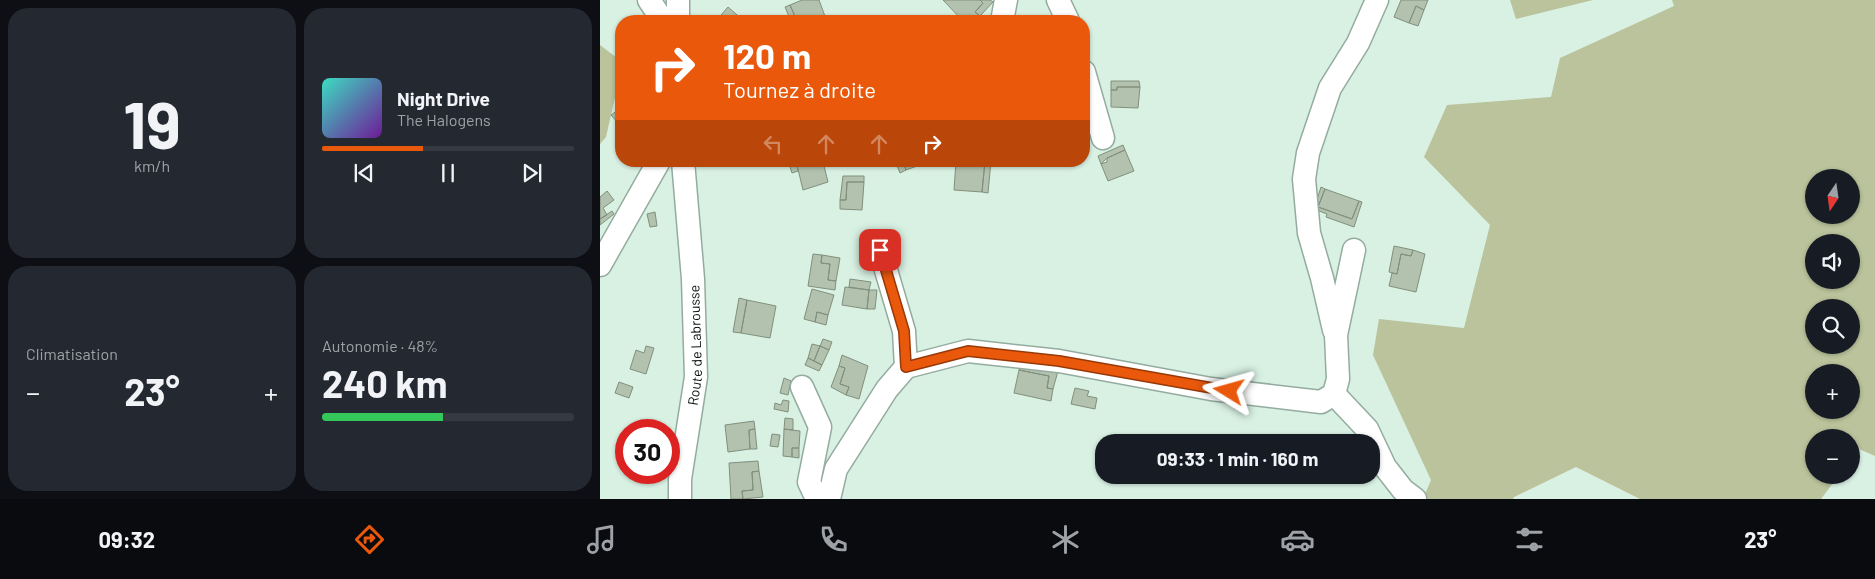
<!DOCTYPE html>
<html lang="fr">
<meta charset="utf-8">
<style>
body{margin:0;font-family:Barlow,sans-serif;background:#242831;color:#f1f3f6;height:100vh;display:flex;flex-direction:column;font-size:19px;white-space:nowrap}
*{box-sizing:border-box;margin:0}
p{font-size:16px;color:#9ea1a6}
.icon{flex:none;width:28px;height:28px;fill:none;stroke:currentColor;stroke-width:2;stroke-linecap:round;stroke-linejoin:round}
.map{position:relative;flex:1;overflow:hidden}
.sheet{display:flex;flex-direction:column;gap:8px;padding:8px;background:#0d0f14;width:600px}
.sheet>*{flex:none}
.hud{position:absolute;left:15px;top:15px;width:475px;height:152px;border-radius:20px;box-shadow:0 1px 4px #0004;background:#ea580c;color:#fff;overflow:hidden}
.needle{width:32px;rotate:193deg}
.controls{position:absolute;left:1205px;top:169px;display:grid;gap:10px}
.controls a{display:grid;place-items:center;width:55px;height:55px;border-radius:50%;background:#171b24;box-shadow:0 1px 4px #0004;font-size:25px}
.speed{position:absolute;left:15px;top:419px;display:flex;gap:10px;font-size:25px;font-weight:700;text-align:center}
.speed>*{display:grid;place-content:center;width:65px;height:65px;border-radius:50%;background:#171b24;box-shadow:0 1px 4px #0004;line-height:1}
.speed .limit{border:8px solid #d22;background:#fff;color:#111}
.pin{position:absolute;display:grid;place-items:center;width:42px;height:42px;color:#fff;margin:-21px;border-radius:10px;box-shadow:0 2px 8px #0006}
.me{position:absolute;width:55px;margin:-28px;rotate:278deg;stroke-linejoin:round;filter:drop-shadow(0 0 4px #0008)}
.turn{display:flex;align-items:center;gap:18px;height:105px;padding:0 25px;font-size:22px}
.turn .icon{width:65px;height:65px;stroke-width:2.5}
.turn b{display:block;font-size:35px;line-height:42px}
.lanes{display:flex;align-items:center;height:48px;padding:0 25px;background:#0003;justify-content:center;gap:25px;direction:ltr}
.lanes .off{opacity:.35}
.big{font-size:38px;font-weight:700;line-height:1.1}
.sheet .tile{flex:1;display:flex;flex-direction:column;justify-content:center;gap:8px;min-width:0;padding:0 18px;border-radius:20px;background:#242831}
.sheet .dial{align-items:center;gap:0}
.dial b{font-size:65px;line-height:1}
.song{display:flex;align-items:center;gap:15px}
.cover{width:60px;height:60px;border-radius:8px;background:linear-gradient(135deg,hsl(170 70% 55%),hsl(280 70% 35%))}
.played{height:5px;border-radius:2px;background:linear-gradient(90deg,#ea580c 40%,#363941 40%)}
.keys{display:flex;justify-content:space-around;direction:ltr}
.heat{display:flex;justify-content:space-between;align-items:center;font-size:28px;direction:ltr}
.charge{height:8px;border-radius:4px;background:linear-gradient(90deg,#34c759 48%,#363941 0)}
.sheet .tiles{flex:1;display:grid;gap:8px;grid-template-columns:repeat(2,1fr)}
.trip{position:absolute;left:495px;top:434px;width:285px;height:50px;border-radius:20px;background:#171b24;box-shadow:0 1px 4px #0004;font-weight:700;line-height:50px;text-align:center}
.tabs{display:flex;height:80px;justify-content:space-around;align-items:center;background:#090b0e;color:#9ea1a6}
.tabs .icon{width:35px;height:35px}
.tabs .on{color:#ea580c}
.tabs b{font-size:22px;color:#f1f3f6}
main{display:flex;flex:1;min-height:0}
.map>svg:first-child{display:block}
</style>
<main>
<section class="sheet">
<div class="tiles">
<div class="tile dial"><b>19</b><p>km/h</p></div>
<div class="tile">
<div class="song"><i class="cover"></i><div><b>Night Drive</b><p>The Halogens</p></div></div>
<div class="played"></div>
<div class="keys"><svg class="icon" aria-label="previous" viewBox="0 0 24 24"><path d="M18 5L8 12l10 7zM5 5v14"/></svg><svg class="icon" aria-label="pause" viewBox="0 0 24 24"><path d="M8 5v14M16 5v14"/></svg><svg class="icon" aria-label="next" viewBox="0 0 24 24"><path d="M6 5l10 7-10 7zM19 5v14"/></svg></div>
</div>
<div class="tile"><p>Climatisation</p>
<div class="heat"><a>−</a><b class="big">23°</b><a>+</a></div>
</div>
<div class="tile"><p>Autonomie · 48%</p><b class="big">240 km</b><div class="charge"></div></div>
</div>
</section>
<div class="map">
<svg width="1275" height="499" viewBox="0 0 1275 499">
<rect width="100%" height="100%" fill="#d8f1e3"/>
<path fill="#bac39b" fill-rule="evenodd" d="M 910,0 L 993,0 L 916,19 Z
M 1072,0 L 1275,0 L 1275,456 L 1259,449 L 1251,459 L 1251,438 L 1214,438 L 1214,475 L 1239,475 L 1221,499 L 1040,499 L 976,467 L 914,497 L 913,499 L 823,499 L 831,480 L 773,355 L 779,319 L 864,328 L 890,225 L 824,157 L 847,105 L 951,97 L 960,58 L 1074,6 ZM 1214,178 L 1251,178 L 1251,215 L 1214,215 ZM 1214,242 L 1251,242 L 1251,280 L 1214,280 ZM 1214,308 L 1251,308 L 1251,345 L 1214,345 ZM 1214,372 L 1251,372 L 1251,410 L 1214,410 Z
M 0,45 L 21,61 L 21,71 L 6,137 L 0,144 Z"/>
<path fill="#b2c2ae" stroke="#81907c" d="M 202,0 L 219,0 L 226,19 L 220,21 L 191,21 L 196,19 L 190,5 Z
M 343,0 L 380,0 L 383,3 L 375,12 L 380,16 L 375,21 L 363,21 Z
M 380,0 L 390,0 L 393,2 L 380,16 L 375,12 L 383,3 Z
M 801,0 L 828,0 L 824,10 L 816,6 L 809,23 L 794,17 Z
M 190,5 L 196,19 L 191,21 L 185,7 Z
M 816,6 L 824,10 L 818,26 L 809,23 Z
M 128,7 L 144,21 L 116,21 Z
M 511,81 L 539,81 L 540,87 L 517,87 L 517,90 L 511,90 Z
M 517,87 L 540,87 L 538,108 L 511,107 L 511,90 L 517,90 Z
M 21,108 L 21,121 L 18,123 L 11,115 Z
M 523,145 L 525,150 L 507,158 L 501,164 L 498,156 Z
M 525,150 L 534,171 L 508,181 L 501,164 L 507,162 L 507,158 Z
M 188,161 L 196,161 L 198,171 L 192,173 Z
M 196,161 L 227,161 L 223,162 L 228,182 L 203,190 Z
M 295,161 L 303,161 L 306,170 L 300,173 Z
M 303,161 L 331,161 L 306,170 Z
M 356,161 L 385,161 L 382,192 L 354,190 Z
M 385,161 L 391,161 L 388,193 L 382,192 Z
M 243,176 L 264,176 L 264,182 L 247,182 L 246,200 L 240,200 Z
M 247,182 L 264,182 L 262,210 L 240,209 L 240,200 L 246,200 Z
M 721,187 L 725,189 L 718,207 L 752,219 L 759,201 L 762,202 L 754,227 L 726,217 L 727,214 L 714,209 Z
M 725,189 L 759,201 L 752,219 L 718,207 Z
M 7,191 L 14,200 L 3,208 L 7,215 L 0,219 L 0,197 Z
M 12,211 L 14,214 L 0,225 L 0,219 Z
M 55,212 L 57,226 L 50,227 L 47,214 Z
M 794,246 L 813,250 L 811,256 L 801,254 L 797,274 L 789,272 Z
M 813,250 L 825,254 L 816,292 L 789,286 L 792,273 L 797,274 L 801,254 L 811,256 Z
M 213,254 L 222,255 L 221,263 L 230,264 L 228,280 L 236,281 L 235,290 L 208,286 Z
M 222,255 L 240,258 L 236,281 L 228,280 L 230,264 L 221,263 Z
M 250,279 L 271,282 L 269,290 L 249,287 Z
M 245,287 L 269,290 L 267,309 L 242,305 Z
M 212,289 L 234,295 L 228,315 L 217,312 L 215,322 L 204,319 Z
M 269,290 L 277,290 L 275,309 L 267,309 Z
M 139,298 L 147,300 L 141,333 L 133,332 Z
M 147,300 L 176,306 L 170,338 L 141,333 Z
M 217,312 L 228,315 L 226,325 L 215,322 Z
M 223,339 L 232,342 L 229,350 L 220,346 Z
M 212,344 L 220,346 L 214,361 L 208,358 Z
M 46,346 L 54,348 L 46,374 L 30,369 L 36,350 L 44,353 Z
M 220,346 L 229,350 L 222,365 L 214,361 Z
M 242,355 L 268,366 L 259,399 L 246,395 L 249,387 L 240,384 L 245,368 L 239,366 Z
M 208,358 L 222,365 L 219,371 L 205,365 Z
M 421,363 L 458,371 L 453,389 L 447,388 L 449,376 L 419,370 Z
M 239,366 L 245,368 L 240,384 L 249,387 L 246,395 L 231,387 Z
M 419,370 L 449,376 L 447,388 L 453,389 L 451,401 L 414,393 Z
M 184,378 L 191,381 L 188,395 L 180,393 Z
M 19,382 L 33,387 L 29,398 L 15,393 Z
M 475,388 L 489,391 L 487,396 L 497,398 L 495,409 L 471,404 Z
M 183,400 L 189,401 L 188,412 L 174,409 L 175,403 L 181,405 Z
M 185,418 L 193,419 L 193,430 L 184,429 Z
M 154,421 L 155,429 L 149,430 L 150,449 L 128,452 L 125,425 Z
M 155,429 L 157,449 L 150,449 L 149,430 Z
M 184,429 L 200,431 L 199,448 L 192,448 L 192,457 L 183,456 Z
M 172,434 L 180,435 L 178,447 L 170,446 Z
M 720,435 L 728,442 L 711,442 Z
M 192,448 L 199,448 L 199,458 L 192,457 Z
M 158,461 L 159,471 L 152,472 L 153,490 L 142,491 L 143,499 L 131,499 L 129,463 Z
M 159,471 L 163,497 L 143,499 L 142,491 L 153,490 L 152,472 Z
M 708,475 L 723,475 L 716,483 Z"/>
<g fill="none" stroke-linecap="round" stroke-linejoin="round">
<g stroke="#94ac9f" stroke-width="25">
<g id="minor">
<path d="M 49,0 L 63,21"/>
<path d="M 458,0 L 468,21"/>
<path d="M 78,21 L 78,0"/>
<path d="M 402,21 L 406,0"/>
<path d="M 484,72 L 503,138"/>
<path d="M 280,250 L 304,331 L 306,367"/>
<path d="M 0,265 L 59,161"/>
<path d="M 734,330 L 722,278 L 709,233 L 704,179 L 708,153 L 730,88 L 758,43 L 777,0"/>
<path d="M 202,387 L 220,427 L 209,482 L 217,499"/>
<path d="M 734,394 L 767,429 L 785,467 L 803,490 L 815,499"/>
<path id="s1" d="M 80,499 L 80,479 L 96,377 L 93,279 L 83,161"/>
<path d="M 229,499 L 236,469 L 287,389 L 306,367 L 368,351 L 459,361 L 611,389 L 721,402 L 734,394 L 738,379 L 736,335 L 754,250"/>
</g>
</g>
<use href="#minor" stroke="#fff" stroke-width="22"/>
</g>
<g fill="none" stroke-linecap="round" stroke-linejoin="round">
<g stroke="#983908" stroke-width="12">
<path id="route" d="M 280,250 L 304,331 L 306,367 L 368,351 L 459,361 L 629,391"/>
</g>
<use href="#route" stroke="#ea580c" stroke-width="9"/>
</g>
<g text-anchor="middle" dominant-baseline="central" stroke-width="4" stroke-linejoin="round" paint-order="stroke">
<g font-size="14" fill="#09120d" stroke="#fff">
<text stroke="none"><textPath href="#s1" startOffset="155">Route de Labrousse</textPath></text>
</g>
</g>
</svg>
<div class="controls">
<a><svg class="needle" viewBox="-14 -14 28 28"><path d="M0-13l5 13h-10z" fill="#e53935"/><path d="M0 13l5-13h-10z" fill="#9ea1a6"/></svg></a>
<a><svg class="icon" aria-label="sound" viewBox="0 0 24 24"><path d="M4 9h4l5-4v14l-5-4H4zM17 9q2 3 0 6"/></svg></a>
<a><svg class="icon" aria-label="search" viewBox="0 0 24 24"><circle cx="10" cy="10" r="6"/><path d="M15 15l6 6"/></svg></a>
<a>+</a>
<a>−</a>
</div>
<div class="speed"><div class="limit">30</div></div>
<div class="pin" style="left:280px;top:250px;background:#d93025"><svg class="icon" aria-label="arrive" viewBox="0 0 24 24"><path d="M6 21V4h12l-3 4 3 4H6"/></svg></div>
<svg class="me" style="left:629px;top:391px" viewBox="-20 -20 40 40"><path d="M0-17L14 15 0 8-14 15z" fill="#ea580c" stroke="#fff" stroke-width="4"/></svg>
<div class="trip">09:33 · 1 min · 160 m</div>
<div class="hud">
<div class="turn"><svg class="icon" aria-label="right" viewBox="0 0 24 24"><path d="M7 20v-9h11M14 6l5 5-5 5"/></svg><div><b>120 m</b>Tournez à droite</div></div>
<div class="lanes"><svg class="icon off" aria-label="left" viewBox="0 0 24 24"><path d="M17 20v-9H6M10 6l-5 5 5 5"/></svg><svg class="icon off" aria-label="ahead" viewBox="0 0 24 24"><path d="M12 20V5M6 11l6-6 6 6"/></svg><svg class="icon off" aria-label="ahead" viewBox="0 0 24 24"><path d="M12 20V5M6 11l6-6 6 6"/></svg><svg class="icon" aria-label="right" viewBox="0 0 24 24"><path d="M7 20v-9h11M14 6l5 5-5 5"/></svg></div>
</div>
</div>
</main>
<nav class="tabs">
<b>09:32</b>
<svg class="icon on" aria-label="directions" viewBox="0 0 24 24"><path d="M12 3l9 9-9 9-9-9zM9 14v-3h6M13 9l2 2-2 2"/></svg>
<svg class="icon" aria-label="music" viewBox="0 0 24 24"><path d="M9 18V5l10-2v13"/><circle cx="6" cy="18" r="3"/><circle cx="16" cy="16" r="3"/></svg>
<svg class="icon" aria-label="phone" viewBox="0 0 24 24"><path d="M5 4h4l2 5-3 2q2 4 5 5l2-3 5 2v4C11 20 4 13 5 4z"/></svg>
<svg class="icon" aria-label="climate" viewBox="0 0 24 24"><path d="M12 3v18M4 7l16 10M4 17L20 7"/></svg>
<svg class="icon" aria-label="car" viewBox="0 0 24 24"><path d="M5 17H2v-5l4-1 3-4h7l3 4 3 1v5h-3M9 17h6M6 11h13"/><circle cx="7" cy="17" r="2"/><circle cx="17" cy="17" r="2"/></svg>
<svg class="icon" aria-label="filters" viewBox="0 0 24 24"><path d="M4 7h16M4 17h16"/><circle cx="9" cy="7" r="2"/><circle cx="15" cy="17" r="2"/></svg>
<b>23°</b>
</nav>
